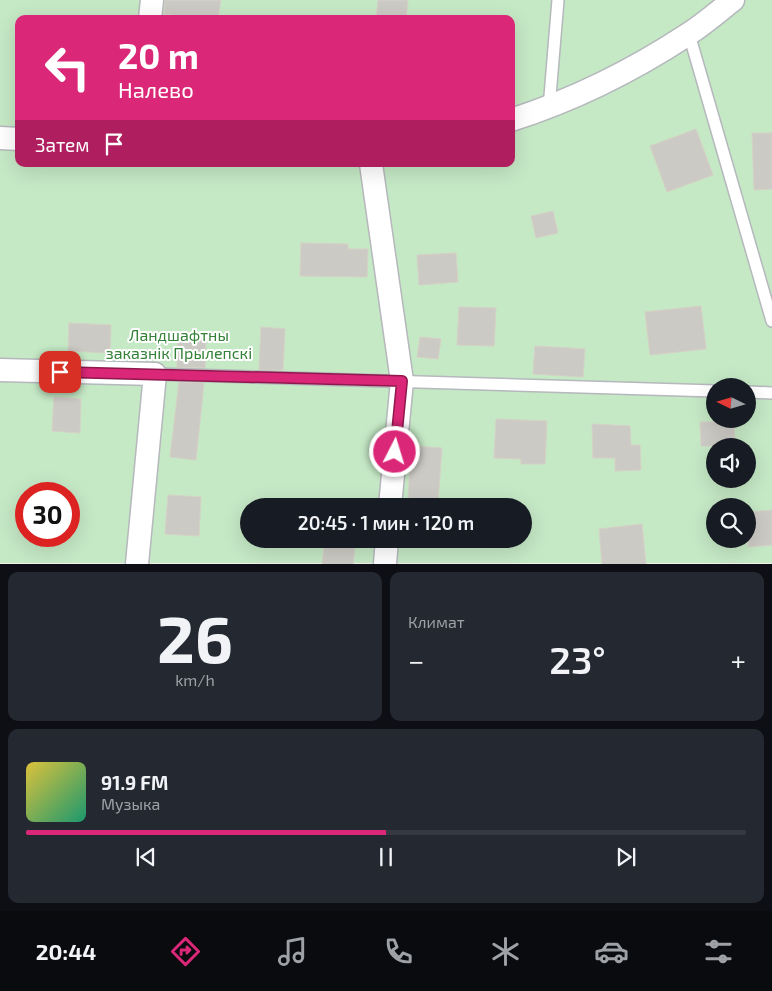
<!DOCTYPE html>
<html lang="ru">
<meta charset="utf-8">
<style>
body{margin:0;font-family:"Exo 2",sans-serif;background:#242831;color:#f1f3f6;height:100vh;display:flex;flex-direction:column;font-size:19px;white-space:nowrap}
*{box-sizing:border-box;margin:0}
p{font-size:16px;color:#9ea1a6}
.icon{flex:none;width:28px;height:28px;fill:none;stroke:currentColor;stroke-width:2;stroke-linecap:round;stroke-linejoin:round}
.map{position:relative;height:564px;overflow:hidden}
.panel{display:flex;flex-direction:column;gap:8px;padding:8px;background:#0d0f14;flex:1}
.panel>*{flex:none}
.top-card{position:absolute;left:15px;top:15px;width:500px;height:152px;border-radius:10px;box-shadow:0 5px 20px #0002;background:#db2777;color:#fff;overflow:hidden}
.needle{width:32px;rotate:275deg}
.buttons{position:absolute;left:706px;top:378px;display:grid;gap:10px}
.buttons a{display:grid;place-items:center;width:50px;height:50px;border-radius:50%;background:#171b24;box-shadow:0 5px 20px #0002;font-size:25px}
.speed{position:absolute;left:15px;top:482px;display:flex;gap:10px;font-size:25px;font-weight:700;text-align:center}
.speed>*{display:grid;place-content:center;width:65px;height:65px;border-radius:50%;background:#171b24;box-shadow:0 5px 20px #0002;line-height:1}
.speed .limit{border:8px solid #d22;background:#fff;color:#111}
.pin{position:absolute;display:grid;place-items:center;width:42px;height:42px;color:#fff;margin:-21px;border-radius:10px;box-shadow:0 2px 8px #0006}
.me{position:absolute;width:55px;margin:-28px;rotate:5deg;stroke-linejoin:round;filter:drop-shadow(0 0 4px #0008)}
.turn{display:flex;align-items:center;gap:18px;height:105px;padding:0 20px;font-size:22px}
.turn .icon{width:65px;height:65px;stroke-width:2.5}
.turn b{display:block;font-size:35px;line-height:42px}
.then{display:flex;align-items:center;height:48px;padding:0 20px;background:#0003;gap:10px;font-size:19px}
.big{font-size:38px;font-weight:600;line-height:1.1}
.panel .card{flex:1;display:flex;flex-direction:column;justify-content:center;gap:8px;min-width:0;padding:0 18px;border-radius:10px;background:#242831}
.panel .dial{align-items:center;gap:0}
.dial b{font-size:65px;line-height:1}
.song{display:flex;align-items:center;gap:15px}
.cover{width:60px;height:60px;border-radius:8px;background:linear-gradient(135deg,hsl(50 70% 55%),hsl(160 70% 35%))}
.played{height:5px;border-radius:2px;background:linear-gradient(90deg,#db2777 50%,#363941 50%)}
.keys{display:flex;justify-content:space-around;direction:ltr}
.heat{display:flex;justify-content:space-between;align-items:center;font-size:28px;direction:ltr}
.panel .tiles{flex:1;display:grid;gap:8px;grid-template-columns:1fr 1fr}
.card:last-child{grid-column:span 2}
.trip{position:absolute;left:240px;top:498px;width:292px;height:50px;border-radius:25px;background:#171b24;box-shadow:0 5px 20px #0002;font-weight:600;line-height:50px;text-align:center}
.dock{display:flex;height:80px;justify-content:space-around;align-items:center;background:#090b0e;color:#9ea1a6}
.dock .icon{width:35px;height:35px}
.dock .active{color:#db2777}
.dock b{font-size:22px;color:#f1f3f6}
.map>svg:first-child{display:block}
</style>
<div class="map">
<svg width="772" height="564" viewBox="0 0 772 564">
<rect width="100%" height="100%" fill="#f1efe8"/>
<path fill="#c5e8c5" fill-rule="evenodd" d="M 0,0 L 772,0 L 772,563 L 0,563 ZM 19,19 L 511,19 L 511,164 L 19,164 ZM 715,386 L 748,386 L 748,419 L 715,419 ZM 715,446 L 748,446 L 748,479 L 715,479 ZM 26,494 L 69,494 L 69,536 L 26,536 ZM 249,506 L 524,506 L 524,539 L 249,539 ZM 715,506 L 748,506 L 748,539 L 715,539 Z"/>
<path fill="#cccac5" stroke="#d6d1c6" d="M 165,0 L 221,0 L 218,19 L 202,19 L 164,14 Z
M 378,0 L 408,0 L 406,19 L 376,19 Z
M 696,129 L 713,175 L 667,192 L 650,146 Z
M 752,133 L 772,133 L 772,189 L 754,190 Z
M 553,211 L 558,233 L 536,238 L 531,216 Z
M 301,243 L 348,244 L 348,249 L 368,249 L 367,277 L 300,276 Z
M 456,253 L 458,282 L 419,285 L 417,255 Z
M 701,306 L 706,349 L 650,355 L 645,312 Z
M 459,307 L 496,308 L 494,346 L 457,345 Z
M 69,323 L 111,325 L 110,353 L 68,351 Z
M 261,327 L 285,329 L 283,370 L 259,370 Z
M 420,337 L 441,339 L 438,359 L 417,357 Z
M 178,339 L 206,340 L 205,368 L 177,367 Z
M 535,346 L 585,349 L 583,377 L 533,374 Z
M 179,382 L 204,383 L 196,460 L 170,457 Z
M 54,397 L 81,399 L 80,433 L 52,431 Z
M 496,419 L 547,421 L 545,464 L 521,464 L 521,459 L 494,458 Z
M 734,421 L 735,446 L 701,446 L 700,422 Z
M 592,424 L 630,426 L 631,445 L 640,445 L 641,470 L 615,471 L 615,458 L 593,458 Z
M 411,446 L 442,448 L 438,503 L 408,501 Z
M 168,495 L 201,497 L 199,536 L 165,534 Z
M 772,510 L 772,545 L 748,547 L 748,512 Z
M 642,524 L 646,564 L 602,564 L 599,529 Z
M 325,539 L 356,539 L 353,564 L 322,564 Z"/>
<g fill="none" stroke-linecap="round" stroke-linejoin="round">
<g stroke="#b5b8bc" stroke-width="14">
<path id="lane" d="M 689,34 L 772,321
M 549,108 L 558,0
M 155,374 L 715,391
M 748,392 L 772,393"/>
</g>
<g stroke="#b5b8bc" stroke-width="25">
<path id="street" d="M 150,19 L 152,0
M 511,120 C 574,100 632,71 687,35 C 703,25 718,12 733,0
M 0,138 L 19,139
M 371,164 L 402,381 L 390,506
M 0,370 L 155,374 L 137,564
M 385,564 L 387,539"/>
</g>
<use href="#lane" stroke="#fff" stroke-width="11"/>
<use href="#street" stroke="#fff" stroke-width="22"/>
</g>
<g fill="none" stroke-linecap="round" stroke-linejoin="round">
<g stroke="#8e194d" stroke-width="12">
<path id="route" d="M 60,372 L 402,381 L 395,452"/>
</g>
<use href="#route" stroke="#db2777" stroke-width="9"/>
</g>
<g text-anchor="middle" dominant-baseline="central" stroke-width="4" stroke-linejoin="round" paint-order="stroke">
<g font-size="16" fill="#348238" stroke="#fff">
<text x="179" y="334">Ландшафтны<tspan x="179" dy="18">заказнік Прылепскі</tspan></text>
</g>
</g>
</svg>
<div class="buttons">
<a><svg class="needle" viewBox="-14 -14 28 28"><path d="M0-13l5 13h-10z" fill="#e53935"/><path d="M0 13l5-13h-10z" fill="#9ea1a6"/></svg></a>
<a><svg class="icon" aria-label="sound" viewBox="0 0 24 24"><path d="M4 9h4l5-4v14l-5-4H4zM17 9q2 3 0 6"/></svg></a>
<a><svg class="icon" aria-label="search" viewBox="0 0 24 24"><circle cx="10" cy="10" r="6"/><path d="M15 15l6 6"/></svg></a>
</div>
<div class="speed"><div class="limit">30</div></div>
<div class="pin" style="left:60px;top:372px;background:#d93025"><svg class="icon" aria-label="arrive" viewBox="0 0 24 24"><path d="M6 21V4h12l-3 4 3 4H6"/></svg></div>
<svg class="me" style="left:395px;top:452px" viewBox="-20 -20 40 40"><circle r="17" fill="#db2777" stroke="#fff" stroke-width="3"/><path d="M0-11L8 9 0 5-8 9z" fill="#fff"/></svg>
<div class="trip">20:45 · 1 мин · 120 m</div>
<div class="top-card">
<div class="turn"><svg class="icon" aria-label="left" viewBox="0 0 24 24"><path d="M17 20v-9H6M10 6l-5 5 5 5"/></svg><div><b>20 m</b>Налево</div></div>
<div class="then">Затем<svg class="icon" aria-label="arrive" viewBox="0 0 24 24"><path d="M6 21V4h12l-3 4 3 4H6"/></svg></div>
</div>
</div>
<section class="panel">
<div class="tiles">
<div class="card dial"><b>26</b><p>km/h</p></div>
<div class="card"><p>Климат</p>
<div class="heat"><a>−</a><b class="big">23°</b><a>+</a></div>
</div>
<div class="card">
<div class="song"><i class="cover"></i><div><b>91.9 FM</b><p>Музыка</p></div></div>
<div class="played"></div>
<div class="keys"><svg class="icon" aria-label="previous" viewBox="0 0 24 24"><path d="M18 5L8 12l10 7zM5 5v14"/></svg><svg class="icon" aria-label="pause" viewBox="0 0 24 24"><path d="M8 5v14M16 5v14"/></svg><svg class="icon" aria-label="next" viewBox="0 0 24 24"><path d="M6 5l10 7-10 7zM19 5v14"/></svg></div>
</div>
</div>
</section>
<nav class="dock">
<b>20:44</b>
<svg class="icon active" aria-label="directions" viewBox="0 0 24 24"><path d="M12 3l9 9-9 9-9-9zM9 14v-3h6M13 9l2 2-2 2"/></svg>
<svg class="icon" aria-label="music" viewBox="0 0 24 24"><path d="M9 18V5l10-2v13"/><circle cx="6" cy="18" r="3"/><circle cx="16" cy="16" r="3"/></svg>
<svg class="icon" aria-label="phone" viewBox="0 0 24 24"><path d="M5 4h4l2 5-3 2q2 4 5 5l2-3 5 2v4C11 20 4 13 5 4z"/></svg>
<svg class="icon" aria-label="climate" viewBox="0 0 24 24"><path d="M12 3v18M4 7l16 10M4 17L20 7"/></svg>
<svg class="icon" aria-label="car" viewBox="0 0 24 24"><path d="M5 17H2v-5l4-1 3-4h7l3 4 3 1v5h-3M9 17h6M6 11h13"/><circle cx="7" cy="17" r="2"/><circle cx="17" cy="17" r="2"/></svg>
<svg class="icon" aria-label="filters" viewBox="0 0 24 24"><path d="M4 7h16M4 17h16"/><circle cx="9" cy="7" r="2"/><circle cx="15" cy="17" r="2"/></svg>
</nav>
